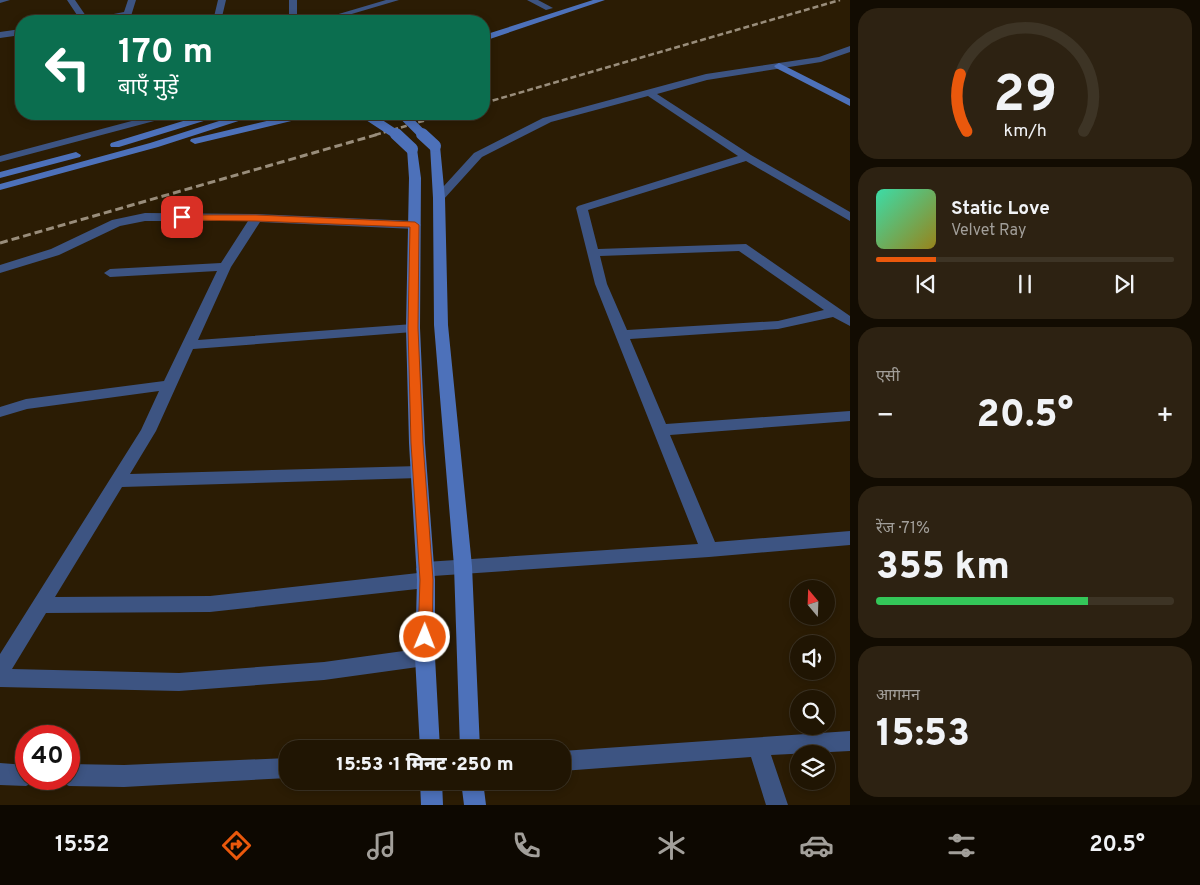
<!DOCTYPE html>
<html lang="hi">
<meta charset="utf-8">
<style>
body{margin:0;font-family:Overpass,"Noto Sans Devanagari",sans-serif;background:#2d2212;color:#f1f3f6;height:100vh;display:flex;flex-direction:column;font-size:19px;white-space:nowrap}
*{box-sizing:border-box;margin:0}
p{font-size:16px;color:#a29f9a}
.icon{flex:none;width:28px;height:28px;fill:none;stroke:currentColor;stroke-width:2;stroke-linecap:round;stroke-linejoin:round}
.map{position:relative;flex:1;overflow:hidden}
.drawer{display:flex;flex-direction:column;gap:8px;padding:8px;background:#120c02;width:350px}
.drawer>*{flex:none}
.hud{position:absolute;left:15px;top:15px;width:475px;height:105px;border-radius:20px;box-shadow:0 2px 8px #0003,0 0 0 1px #3d3425;background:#0b6e4f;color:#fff;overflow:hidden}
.needle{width:32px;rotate:341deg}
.controls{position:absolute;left:790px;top:580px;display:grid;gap:10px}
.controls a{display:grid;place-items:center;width:45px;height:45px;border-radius:50%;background:#201503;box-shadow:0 2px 8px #0003,0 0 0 1px #3d3425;font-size:25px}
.speed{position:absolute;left:15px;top:725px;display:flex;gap:10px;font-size:25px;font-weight:700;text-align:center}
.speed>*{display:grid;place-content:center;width:65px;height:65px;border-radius:50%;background:#201503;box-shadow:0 2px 8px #0003,0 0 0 1px #3d3425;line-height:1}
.speed .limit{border:8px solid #d22;background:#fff;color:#111}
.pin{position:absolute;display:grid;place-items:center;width:42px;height:42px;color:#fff;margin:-21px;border-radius:10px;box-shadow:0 2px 8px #0006}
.me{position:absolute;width:55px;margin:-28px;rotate:1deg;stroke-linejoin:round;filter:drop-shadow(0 0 4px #0008)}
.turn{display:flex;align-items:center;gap:18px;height:105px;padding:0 20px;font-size:22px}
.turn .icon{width:65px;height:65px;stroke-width:2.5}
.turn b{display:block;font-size:35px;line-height:42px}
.big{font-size:38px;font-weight:800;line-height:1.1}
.drawer .tile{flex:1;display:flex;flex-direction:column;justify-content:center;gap:8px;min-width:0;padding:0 18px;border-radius:20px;background:#2d2212}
.drawer .dial{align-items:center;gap:0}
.dial svg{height:130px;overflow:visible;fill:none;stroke:#3d3425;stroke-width:7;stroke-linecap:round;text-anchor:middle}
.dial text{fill:#f1f3f6;stroke:none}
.song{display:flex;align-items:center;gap:15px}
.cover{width:60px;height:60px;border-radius:8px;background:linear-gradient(135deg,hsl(160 70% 55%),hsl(50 70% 35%))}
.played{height:5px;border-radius:2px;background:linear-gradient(90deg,#ea580c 20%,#3d3425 20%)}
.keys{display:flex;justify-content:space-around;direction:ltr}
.heat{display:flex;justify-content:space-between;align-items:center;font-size:28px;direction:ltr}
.charge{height:8px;border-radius:4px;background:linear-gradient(90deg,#34c759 71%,#3d3425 0)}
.trip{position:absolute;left:279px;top:740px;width:292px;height:50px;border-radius:20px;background:#201503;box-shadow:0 2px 8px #0003,0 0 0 1px #3d3425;font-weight:800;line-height:50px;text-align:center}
.dock{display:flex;height:80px;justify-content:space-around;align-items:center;background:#0d0801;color:#a29f9a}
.dock .icon{width:35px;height:35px}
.dock .selected{color:#ea580c}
.dock b{font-size:22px;color:#f1f3f6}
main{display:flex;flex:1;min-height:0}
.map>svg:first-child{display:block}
</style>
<main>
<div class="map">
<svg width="850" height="805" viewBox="0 0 850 805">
<rect width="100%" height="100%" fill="#2b1c04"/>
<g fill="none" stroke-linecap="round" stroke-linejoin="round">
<path fill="#3d5482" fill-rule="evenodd" d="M 0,0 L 10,0 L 0,3 Z
M 67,0 L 75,0 L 88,19 L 124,12 L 128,0 L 136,0 L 131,16 L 102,21 L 81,21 Z
M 218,0 L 226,0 L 221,21 L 213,21 Z
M 289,0 L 297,0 L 297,21 L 289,21 Z
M 386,0 L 399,0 L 328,21 L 315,21 Z
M 527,0 L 538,0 L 553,8 L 546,10 Z
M 21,29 L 21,35 L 0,38 L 0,32 Z
M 850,46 L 850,52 L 821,62 L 707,80 L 657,94 L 751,155 L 850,212 L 850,221 L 746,161 L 588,210 L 598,249 L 746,244 L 850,316 L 850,326 L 833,317 L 778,329 L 630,339 L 666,424 L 850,411 L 850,421 L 670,435 L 715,542 L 850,531 L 850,545 L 709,557 L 433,576 L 435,580 L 432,585 L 426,588 L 210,612 L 46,613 L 12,669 L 179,673 L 324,662 L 425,648 L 432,651 L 435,657 L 432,663 L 425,666 L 324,680 L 179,691 L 0,687 L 0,654 L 141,430 L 159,391 L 27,409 L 0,417 L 0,407 L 26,399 L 164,381 L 217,271 L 110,277 L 104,273 L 110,269 L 221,263 L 248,221 L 145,221 L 120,226 L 59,255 L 0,273 L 0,265 L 51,249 L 112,220 L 145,213 L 256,214 L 415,221 L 421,225 L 415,229 L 260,222 L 231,267 L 198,340 L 413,324 L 418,325 L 420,328 L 418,331 L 413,332 L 193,349 L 156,431 L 130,474 L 419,466 L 425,468 L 427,472 L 425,476 L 419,478 L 122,487 L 55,597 L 210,596 L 418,573 L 416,569 L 419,564 L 425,562 L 698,544 L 595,284 L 576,208 L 578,206 L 738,156 L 648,96 L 551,122 L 482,157 L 443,200 L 435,200 L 433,198 L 474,153 L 543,118 L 706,74 L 819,57 ZM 739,251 L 824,310 L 778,321 L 627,330 L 607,284 L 600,256 Z
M 158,114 L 174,114 L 173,116 L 0,162 L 0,156 Z
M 850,731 L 850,751 L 771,755 L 788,805 L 766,805 L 751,757 L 562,771 L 562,751 Z
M 288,758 L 288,778 L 124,787 L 69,786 L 61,782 L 60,779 L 69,779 L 69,764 L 124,765 Z
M 0,763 L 26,765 L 26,779 L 35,779 L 34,782 L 26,786 L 0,785 Z"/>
<path fill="#4d71ba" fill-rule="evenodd" d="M 593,0 L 605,0 L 484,41 L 484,35 Z
M 779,63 L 850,99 L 850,106 L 776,68 L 774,66 Z
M 206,114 L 221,114 L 220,116 L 119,147 L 111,147 L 110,145 L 111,143 Z
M 241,114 L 255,114 L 254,116 L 158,147 L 0,190 L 0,184 L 150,143 Z
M 296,114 L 313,114 L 312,116 L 195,144 L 190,141 L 191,139 Z
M 435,143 L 440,146 L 445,198 L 448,325 L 472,566 L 480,749 L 460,749 L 454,566 L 434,325 L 433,198 L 430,146 Z
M 412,146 L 417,149 L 421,178 L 420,328 L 425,443 L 435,580 L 435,657 L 440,749 L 420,749 L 415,657 L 417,580 L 409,443 L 406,328 L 409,178 L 407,149 Z
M 76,152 L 81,155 L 80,157 L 0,178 L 0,172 Z
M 420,781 L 442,781 L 443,805 L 421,805 Z
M 461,781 L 483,781 L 486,805 L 464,805 Z"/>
<path stroke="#998d7b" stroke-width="2.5" stroke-dasharray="6 3" stroke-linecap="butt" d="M 484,103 L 840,0
M 375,135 L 447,114"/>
<path stroke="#998d7b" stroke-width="3" stroke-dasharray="8 4" stroke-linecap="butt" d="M 0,243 L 379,134"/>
<path stroke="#4d71ba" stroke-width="9" d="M 365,114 L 397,135
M 402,114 L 423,135"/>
<path stroke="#4d71ba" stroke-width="12" d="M 396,134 L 412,149
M 422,134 L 435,146"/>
</g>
<path fill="#ea580c" stroke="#983908" d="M 179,215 L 256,215 L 415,222 L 419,225 L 418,328 L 423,443 L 433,580 L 432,637 L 430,642 L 425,644 L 420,642 L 418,637 L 420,580 L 411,443 L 408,328 L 410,227 L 256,221 L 182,220 L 179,219 Z"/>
</svg>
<div class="controls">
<a><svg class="needle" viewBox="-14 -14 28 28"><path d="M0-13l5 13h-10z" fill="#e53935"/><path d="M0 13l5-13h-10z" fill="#a29f9a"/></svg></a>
<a><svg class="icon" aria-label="sound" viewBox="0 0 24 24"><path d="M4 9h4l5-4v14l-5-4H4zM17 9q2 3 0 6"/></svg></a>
<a><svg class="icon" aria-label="search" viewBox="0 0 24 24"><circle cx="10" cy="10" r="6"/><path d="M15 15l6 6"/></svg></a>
<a><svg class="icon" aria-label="layers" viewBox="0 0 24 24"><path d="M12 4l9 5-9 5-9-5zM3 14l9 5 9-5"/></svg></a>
</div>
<div class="speed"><div class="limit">40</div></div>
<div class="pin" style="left:182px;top:217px;background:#d93025"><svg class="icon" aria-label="arrive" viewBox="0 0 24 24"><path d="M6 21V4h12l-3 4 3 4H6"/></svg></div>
<svg class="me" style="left:425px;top:637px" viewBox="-20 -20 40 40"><circle r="17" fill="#ea580c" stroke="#fff" stroke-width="3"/><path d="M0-11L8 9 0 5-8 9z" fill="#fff"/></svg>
<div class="trip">15:53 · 1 मिनट · 250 m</div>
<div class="hud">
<div class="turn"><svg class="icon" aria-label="left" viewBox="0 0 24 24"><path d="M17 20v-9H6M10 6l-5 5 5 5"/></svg><div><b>170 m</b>बाएँ मुड़ें</div></div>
</div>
</div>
<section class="drawer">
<div class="tile dial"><svg viewBox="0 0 100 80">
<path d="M14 69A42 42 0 1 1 86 69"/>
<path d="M14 69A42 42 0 0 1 10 34" stroke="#ea580c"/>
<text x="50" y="56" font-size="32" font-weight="700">29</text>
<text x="50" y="72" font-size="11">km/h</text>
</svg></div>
<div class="tile">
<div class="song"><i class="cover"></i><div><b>Static Love</b><p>Velvet Ray</p></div></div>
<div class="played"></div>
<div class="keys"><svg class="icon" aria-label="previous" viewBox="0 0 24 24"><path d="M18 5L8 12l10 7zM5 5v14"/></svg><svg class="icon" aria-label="pause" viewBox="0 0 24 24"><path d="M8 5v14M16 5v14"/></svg><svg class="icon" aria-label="next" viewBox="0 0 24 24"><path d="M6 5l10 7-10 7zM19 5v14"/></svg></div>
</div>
<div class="tile"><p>एसी</p>
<div class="heat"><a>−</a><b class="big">20.5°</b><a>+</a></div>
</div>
<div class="tile"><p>रेंज · 71%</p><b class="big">355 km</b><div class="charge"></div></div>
<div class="tile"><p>आगमन</p><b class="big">15:53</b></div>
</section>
</main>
<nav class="dock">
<b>15:52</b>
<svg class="icon selected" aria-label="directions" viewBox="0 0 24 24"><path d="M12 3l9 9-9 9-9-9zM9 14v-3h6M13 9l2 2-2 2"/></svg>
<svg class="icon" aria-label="music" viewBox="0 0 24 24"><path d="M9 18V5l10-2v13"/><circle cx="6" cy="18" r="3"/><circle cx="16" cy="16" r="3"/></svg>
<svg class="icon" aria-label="phone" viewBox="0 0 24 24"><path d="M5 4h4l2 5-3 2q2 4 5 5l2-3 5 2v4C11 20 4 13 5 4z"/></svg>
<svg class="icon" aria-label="climate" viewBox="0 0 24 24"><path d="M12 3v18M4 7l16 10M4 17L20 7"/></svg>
<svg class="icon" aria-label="car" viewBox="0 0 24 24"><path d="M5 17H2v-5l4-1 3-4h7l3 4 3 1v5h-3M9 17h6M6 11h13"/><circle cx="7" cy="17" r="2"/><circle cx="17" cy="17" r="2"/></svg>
<svg class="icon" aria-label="filters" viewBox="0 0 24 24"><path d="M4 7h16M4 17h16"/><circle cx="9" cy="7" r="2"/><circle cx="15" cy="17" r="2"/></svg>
<b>20.5°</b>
</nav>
